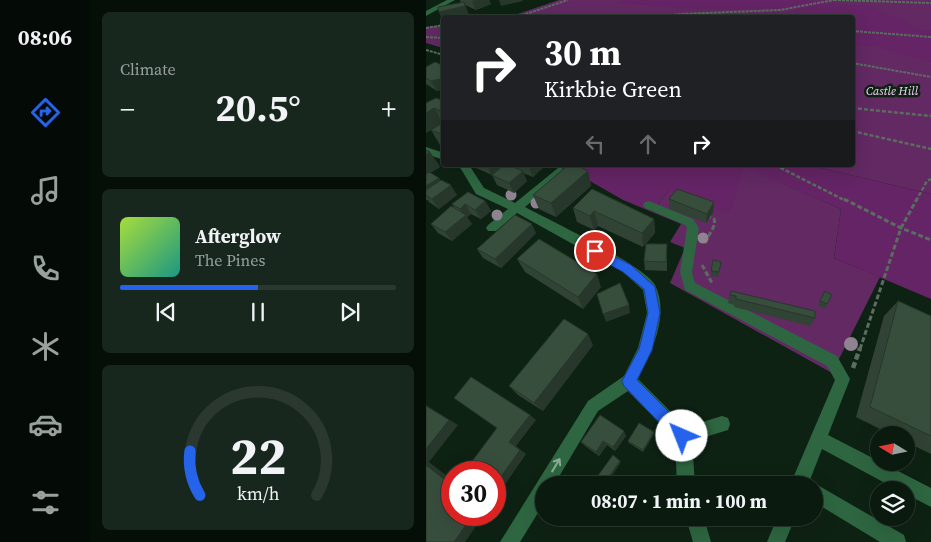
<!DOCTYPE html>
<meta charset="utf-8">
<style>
body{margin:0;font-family:"Source Serif 4",serif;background:#18271d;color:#f1f3f6;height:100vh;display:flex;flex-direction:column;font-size:19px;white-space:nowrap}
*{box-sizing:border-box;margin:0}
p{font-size:16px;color:#99a19e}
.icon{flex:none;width:28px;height:28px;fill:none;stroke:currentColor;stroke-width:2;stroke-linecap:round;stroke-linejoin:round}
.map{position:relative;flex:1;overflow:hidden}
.side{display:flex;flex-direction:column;gap:12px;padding:12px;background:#060e08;width:336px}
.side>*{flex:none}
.guide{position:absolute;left:15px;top:15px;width:414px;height:152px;border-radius:5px;box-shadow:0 5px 20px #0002,0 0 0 1px #2a382f;background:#202124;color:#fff;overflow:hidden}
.needle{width:32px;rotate:280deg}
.fabs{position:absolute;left:444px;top:426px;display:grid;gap:10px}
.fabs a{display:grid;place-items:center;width:45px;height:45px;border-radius:50%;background:#0a1a0f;box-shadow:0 5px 20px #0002,0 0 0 1px #2a382f;font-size:25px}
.speed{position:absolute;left:15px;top:461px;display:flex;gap:10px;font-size:25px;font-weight:700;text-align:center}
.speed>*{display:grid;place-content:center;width:65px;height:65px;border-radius:50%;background:#0a1a0f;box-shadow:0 5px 20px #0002,0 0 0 1px #2a382f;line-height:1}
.speed .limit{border:8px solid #d22;background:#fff;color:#111}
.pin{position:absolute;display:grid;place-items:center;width:42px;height:42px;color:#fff;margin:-21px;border:2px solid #fff;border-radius:50%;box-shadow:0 1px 5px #0007}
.me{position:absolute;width:55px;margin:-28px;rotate:316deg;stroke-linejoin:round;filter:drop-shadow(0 0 4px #0008)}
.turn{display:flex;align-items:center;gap:18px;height:105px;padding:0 20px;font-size:22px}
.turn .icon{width:65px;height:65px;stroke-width:2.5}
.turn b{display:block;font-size:35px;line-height:42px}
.lanes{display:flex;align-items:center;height:48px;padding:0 20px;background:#0003;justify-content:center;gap:25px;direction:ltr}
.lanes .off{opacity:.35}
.big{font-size:38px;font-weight:700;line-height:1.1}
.side .card{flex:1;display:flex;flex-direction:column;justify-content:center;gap:8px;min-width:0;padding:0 18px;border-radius:8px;background:#18271d}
.side .dial{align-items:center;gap:0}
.dial svg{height:130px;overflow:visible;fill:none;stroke:#2a382f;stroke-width:7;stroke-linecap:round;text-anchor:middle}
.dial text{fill:#f1f3f6;stroke:none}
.song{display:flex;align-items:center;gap:15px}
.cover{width:60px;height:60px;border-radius:8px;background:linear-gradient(135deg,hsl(80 70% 55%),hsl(170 70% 35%))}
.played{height:5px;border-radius:2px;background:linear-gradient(90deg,#2563eb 50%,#2a382f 50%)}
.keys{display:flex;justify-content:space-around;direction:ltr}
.heat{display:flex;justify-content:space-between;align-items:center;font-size:28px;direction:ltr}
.trip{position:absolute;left:109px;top:476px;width:288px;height:50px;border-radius:25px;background:#0a1a0f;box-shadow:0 5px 20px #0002,0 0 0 1px #2a382f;font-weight:700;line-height:50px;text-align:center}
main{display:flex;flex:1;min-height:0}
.menu{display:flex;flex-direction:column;width:90px;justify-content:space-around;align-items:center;background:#040a06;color:#99a19e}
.menu .icon{width:35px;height:35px}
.menu .selected{color:#2563eb}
.menu b{font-size:22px;color:#f1f3f6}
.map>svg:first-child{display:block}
</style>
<main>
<nav class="menu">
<b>08:06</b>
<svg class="icon selected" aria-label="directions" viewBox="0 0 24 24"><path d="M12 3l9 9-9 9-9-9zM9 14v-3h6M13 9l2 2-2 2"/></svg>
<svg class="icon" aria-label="music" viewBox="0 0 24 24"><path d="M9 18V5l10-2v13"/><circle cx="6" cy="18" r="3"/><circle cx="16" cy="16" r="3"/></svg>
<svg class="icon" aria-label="phone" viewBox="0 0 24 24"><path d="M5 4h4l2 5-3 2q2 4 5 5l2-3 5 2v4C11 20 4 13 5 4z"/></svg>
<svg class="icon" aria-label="climate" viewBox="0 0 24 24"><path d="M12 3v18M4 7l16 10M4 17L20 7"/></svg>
<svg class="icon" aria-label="car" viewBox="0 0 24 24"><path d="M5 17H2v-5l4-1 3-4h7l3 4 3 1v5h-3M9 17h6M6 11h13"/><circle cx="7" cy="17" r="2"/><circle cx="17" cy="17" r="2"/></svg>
<svg class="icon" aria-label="filters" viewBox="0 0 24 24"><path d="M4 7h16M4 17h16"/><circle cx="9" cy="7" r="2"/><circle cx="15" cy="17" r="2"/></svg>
</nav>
<section class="side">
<div class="card"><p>Climate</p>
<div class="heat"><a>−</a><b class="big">20.5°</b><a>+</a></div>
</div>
<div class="card">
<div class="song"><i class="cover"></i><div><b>Afterglow</b><p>The Pines</p></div></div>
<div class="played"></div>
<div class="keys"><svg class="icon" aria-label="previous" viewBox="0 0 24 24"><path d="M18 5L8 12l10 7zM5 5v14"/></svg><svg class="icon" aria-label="pause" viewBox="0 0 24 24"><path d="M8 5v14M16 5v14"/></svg><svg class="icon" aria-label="next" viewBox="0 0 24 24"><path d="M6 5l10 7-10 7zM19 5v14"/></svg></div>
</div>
<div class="card dial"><svg viewBox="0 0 100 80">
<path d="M14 69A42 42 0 1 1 86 69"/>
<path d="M14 69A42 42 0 0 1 8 42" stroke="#2563eb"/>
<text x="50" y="56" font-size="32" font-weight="700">22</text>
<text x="50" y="72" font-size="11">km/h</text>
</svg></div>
</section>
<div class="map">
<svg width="505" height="542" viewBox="0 0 505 542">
<rect width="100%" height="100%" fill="#0e2214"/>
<path fill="#622963" d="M 133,0 L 505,0 L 505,194 L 382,165 L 426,165 L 426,18 L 80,18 Z
M 17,25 L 17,48 L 0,43 L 0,27 Z
M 318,166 L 415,209 L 408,258 L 454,277 L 406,373 L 244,283 L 259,248 L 244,242 L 255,224 L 226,212 L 243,190 Z"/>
<path fill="#642465" d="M 192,0 L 380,0 L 395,4 L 448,6 C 457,19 476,15 487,26 L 483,27 L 505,31 L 505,62 L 449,46 L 426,45 L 426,18 L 333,17 L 330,14 L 371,11 L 368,9 L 275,9 L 192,3 Z
M 136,165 L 382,165 L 505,194 L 505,299 L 408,258 L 415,209 L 318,167 L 303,214 L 243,190 L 226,212 L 197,200 Z"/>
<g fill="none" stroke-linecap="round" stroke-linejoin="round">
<path stroke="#5b6c60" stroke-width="2" stroke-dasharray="3 1" stroke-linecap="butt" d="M 408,0 L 505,3
M 88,18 L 142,0
M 224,18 L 255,14 L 354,10 L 408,0
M 0,28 L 18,25
M 426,31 L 505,37
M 0,37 L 18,38
M 0,50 L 18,55
M 426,63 L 505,77"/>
<path stroke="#5b6c60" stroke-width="2.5" stroke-dasharray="4 2" stroke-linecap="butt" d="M 426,108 L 505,116
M 426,131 L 505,149
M 349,165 L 420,201
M 490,201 L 501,181 L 505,179"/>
<path stroke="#5b6c60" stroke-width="3" stroke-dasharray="5 2.5" stroke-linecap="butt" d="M 418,199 L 475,228 L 505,240
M 279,243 L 289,224 L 288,219 L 284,217
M 276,265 L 286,283
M 434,349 L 475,228 L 491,199"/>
<path stroke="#5b6c60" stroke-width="4.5" stroke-dasharray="6 3" stroke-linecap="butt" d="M 427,368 L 434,348"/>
<path fill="#2e6641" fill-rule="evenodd" d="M 21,0 L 29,0 L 0,16 L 0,11 Z
M 0,147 L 18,153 L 18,160 L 0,154 Z
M 30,165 L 43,165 L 58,188 L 89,203 L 132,168 L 140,168 L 140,172 L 99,207 C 123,220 218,265 229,285 C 244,315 225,353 212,379 L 260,427 L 296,416 L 302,418 L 304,424 L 302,430 L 266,441 L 269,485 L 251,485 L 249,439 L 202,391 L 172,411 L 128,485 L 118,485 L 118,503 L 94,542 L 74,542 L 162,401 L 198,376 L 212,348 L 221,313 L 217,290 L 197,272 L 91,213 L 70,231 L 62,231 L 60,228 L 62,225 L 82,209 L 50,194 L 35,169 Z
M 223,201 L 267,219 L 273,228 L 266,272 L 269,283 L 411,356 L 424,379 L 402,435 L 505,488 L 505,507 L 480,494 L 480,490 L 472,490 L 396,449 L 382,485 L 364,485 L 409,380 L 401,366 L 259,290 L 254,272 L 261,228 L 259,225 L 219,208 L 217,205 L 219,202 Z
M 388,483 L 478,535 L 480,542 L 454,542 L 388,502 L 388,485 L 384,485 Z
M 260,518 L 278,518 L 285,542 L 267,542 Z
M 351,518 L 369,518 L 359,542 L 341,542 Z"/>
</g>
<g fill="#8f8391">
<circle cx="85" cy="195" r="5.5"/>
<circle cx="110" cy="203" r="5.5"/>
<circle cx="71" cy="215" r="5.5"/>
<circle cx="277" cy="238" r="5.5"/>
<circle cx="425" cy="344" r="7"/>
</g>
<path fill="#304334" d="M 34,0 L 63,0 L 65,4 L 50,10 L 39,5 L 43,15 L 17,21 L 13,12 L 35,3 Z
M 18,66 L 18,89 L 11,91 L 0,84 L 0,67 Z
M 18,101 L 18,147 L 14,145 L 5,130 L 6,129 L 0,133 L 0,103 Z
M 0,150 L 4,152 L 14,167 L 4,173 L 13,178 L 14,180 L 31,195 L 13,209 L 3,202 L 2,200 L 0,200 Z
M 48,165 L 82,165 L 90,168 L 88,165 L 120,165 L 107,177 L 97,173 L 101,181 L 88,193 L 71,185 L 66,175 L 50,168 Z
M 135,165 L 150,165 L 162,171 L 165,186 L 130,217 L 113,209 L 107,195 L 136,170 Z
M 243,199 L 287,212 L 280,223 L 243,209 Z
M 59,201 L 65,211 L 55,219 L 45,214 L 41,217 L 46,224 L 26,241 L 12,233 L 5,224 L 29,209 L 26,204 Z
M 147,208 L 228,219 L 229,233 L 217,247 L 172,226 L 168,230 L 151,222 Z
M 110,233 L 75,268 L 57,258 L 51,249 Z
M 241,244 L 241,271 L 219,270 L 218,261 Z
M 91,259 L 175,287 L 157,309 L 99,272 Z
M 295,262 L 292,277 L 285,276 L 285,271 Z
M 305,291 L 389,318 L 384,326 L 308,307 L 308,305 L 302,303 Z
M 399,291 L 401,304 L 399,309 L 392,305 Z
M 472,301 L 505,316 L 505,454 L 480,442 L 480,435 L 466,435 L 430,417 L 458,316 Z
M 167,345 L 117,411 L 92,395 L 83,386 Z
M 228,434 L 217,452 L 203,443 L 202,441 Z
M 200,436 L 189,451 L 181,445 L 173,456 L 159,446 L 155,442 Z
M 238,518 L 237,525 L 203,522 L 201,521 Z"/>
<path fill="#27372b" d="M 49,0 L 63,0 L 65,4 L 50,10 L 46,1 Z
M 73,0 L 96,0 L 97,1 L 75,6 Z
M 38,2 L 43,15 L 32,18 L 18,18 L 18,21 L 13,12 Z
M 14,79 L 18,85 L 18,89 L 11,91 L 5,81 Z
M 8,108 L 16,123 L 0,133 L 0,113 Z
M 4,152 L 14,167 L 0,175 L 0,155 Z
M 61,165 L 80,165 L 66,176 Z
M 105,165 L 120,165 L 107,177 L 103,167 Z
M 97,171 L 101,181 L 88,193 L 83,183 Z
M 162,171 L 165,186 L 130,217 L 125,203 Z
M 13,178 L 19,188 L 0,195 L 0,186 Z
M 25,185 L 31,195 L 13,209 L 6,199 Z
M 59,201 L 65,211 L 55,219 L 49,210 Z
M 288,202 L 287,212 L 280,223 L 281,214 Z
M 39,204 L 45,214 L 41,217 L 46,224 L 26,241 L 19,232 L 39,216 L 34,209 Z
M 168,211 L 172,226 L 168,230 L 164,216 Z
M 228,219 L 229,233 L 217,247 L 216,233 Z
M 106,224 L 110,233 L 75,268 L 69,259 Z
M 171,274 L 175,287 L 157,309 L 152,297 Z
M 203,305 L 204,313 L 180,322 L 177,314 Z
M 162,334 L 167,345 L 117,411 L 108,403 Z
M 0,405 L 32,425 L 3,462 L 26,480 L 26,485 L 0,465 Z
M 104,415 L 110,420 L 90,446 L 100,454 L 69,499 L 69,485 L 83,442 Z
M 198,431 L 200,436 L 189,451 L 187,447 Z
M 228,432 L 228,434 L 217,452 L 217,450 Z
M 177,441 L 181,445 L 173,456 L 170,452 Z
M 194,461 L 195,462 L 180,485 L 177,485 Z
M 47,515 L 58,515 L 39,542 L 28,542 Z"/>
<path fill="#384e3d" stroke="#27372b" d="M 38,2 L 39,6 L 13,12 L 12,7 Z
M 9,62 L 18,66 L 18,80 L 14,79 L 5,81 L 0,78 L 0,67 Z
M 10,98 L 18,101 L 18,112 L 8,108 L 0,113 L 0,103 Z
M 18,122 L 18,135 L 5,130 Z
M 0,150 L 4,152 L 0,155 Z
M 78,165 L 82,165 L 97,171 L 83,183 L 66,175 Z
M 136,165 L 150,165 L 162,171 L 125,203 L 107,195 L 140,167 Z
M 3,172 L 13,178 L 0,186 L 0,174 Z
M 15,180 L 25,185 L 6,199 L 0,195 L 0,190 Z
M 166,189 L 228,219 L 216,233 L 168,211 L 164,216 L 147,208 Z
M 251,189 L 288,202 L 281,214 L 243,199 Z
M 42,192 L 59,201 L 49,210 L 39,204 L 34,209 L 26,204 Z
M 25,206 L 40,215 L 19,232 L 5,224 Z
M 89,215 L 106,224 L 69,259 L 51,249 Z
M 113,239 L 171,274 L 152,297 L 91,259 Z
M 220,244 L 241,244 L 240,262 L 218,261 Z
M 287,260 L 295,262 L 293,272 L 285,271 Z
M 194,283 L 203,305 L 177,314 L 171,294 Z
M 305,291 L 389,311 L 389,318 L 310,299 L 310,296 L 304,295 Z
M 399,291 L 406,295 L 401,304 L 394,301 Z
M 472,301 L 505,316 L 505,436 L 444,407 Z
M 138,319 L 162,334 L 108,403 L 83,386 Z
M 45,377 L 104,415 L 83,442 L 94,450 L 69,485 L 69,472 L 38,472 L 71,428 L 28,398 Z
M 0,406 L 23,420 L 0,449 Z
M 174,415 L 198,431 L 187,447 L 177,441 L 170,452 L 155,442 Z
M 213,423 L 228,432 L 217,450 L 202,441 Z
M 187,455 L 194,461 L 177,485 L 172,485 L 168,481 Z
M 0,465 L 26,485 L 26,515 L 47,515 L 28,542 L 0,542 Z
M 201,518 L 237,518 L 236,524 L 201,521 Z"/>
<defs><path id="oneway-shaft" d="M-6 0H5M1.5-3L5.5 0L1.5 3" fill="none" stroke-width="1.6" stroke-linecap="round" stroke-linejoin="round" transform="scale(1.25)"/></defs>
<use stroke="#8cac96" href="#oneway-shaft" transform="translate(130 465) rotate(-59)"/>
<path fill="#2563eb" stroke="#184099" d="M 169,247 L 205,265 L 229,287 L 234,313 L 226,350 L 211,380 L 262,431 L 264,436 L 262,441 L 256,444 L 251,441 L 198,386 L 196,381 L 213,349 L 222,313 L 218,289 L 197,272 L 165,254 L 164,251 L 165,248 Z"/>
<g text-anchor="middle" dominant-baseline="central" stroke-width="5" stroke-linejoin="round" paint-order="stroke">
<g font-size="12" font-style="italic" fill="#f8d3f7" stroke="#0e2214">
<text x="466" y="91">Castle Hill</text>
</g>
</g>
</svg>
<div class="fabs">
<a><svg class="needle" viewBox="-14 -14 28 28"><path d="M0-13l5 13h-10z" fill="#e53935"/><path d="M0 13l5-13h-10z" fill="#99a19e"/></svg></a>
<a><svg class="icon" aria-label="layers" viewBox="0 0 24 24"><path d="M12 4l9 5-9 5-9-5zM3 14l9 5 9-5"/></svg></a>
</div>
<div class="speed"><div class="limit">30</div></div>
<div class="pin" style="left:169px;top:251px;background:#d93025"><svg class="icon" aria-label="arrive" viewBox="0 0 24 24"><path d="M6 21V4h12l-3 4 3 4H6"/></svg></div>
<svg class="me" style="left:256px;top:436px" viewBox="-20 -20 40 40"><circle r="19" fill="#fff"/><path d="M0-13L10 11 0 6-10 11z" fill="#2563eb"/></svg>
<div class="trip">08:07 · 1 min · 100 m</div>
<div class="guide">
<div class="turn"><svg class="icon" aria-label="right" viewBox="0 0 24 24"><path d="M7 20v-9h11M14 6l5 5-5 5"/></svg><div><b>30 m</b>Kirkbie Green</div></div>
<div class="lanes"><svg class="icon off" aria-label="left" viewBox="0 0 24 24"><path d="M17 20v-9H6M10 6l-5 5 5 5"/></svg><svg class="icon off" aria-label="ahead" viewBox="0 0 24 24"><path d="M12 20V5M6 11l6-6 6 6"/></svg><svg class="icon" aria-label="right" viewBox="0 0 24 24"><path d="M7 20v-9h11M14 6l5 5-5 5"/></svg></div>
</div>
</div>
</main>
